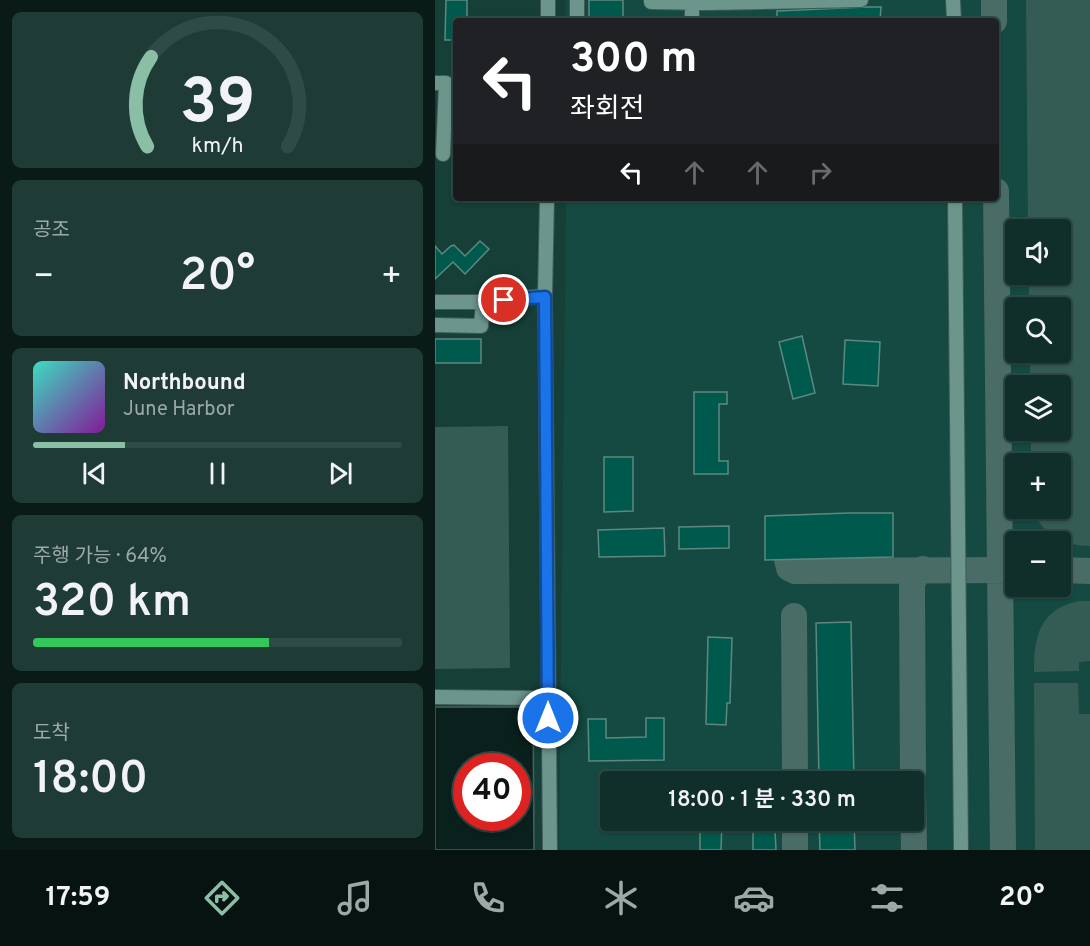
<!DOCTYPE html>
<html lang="ko">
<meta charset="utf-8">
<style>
body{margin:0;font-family:Overpass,"Noto Sans KR",sans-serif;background:#1e3b36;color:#f1f3f6;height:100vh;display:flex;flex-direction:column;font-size:22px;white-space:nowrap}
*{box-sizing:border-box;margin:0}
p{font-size:20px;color:#9ca9a8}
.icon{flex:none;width:33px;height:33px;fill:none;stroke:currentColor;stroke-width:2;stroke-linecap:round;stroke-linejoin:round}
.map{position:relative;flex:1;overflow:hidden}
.sheet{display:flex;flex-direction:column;gap:12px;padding:12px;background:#091a17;width:435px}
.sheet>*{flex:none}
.guide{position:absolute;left:18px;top:18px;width:546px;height:183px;border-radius:6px;box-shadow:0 2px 4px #0004,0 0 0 2px #304a47;background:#202124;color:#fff;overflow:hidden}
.buttons{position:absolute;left:570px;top:219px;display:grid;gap:12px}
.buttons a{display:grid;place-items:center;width:66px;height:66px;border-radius:6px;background:#102f2a;box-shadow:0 2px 4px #0004,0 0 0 2px #304a47;font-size:30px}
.speed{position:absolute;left:18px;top:753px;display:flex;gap:12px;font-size:30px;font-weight:700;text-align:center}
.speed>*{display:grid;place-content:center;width:78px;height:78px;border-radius:50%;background:#102f2a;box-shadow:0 2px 4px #0004,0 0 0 2px #304a47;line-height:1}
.speed .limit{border:9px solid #d22;background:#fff;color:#111}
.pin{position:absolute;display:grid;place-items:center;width:51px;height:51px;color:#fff;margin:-26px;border:3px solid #fff;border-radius:50%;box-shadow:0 2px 6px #0007}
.me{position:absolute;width:66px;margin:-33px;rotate:0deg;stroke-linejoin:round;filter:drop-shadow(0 0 4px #0008)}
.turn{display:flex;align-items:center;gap:21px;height:126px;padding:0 18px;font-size:27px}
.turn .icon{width:78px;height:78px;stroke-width:2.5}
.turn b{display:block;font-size:42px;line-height:51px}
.lanes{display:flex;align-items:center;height:57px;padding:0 18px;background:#0003;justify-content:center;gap:30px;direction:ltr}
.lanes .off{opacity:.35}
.big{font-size:45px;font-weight:600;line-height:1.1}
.sheet .widget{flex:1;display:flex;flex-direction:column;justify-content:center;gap:9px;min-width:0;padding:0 21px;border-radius:9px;background:#1e3b36}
.sheet .dial{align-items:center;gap:0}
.dial svg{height:156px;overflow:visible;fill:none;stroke:#304a47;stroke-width:7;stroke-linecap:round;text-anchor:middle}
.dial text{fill:#f1f3f6;stroke:none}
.song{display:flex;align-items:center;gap:18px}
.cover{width:72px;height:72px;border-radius:9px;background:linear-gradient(135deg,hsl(170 70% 55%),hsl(290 70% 35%))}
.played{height:6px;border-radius:3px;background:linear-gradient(90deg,#8abfa5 25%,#304a47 25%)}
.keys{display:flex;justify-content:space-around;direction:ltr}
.heat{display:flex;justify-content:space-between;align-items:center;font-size:33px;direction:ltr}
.charge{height:9px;border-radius:4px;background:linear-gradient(90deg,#34c759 64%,#304a47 0)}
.trip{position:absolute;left:165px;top:771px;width:324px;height:60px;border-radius:6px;background:#102f2a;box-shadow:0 2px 4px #0004,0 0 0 2px #304a47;font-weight:600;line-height:60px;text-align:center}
.dock{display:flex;height:96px;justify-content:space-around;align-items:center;background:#061311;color:#9ca9a8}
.dock .icon{width:42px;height:42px}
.dock .active{color:#8abfa5}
.dock b{font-size:27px;color:#f1f3f6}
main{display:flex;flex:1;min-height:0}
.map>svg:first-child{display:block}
</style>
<main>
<section class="sheet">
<div class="widget dial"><svg viewBox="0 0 100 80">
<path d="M14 69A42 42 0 1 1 86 69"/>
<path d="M14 69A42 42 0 0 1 16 23" stroke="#8abfa5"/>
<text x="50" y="56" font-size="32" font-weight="700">39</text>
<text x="50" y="72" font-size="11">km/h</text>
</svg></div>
<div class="widget"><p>공조</p>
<div class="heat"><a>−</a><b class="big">20°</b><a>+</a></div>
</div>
<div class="widget">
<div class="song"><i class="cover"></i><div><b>Northbound</b><p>June Harbor</p></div></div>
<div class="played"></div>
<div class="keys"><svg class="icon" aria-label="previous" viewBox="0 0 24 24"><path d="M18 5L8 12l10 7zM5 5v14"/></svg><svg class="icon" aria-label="pause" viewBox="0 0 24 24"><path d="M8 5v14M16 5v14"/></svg><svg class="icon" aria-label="next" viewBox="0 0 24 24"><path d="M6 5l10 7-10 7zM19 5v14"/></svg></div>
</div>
<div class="widget"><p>주행 가능 · 64%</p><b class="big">320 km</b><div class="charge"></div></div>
<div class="widget"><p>도착</p><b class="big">18:00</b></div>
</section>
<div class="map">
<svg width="655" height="850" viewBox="0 0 655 850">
<rect width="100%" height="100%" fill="#163f38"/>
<path fill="#144a41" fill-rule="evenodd" d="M 130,0 L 655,0 L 655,850 L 124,850 L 131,198 L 561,198 L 561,21 L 131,21 ZM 580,230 L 626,230 L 626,274 L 580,274 ZM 580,308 L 626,308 L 626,352 L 580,352 ZM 580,386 L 626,386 L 626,430 L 580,430 ZM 580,464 L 626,464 L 626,508 L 580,508 ZM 580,542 L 626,542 L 626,586 L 580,586 ZM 176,782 L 478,782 L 478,820 L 176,820 Z"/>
<path fill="#345c54" d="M 591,0 L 655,0 L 655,546 C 629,546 606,534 598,509 L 626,508 L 626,464 L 596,463 L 596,431 L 626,430 L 626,386 L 595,385 L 595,353 L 626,352 L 626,308 L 594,307 L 594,275 L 626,274 L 626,230 L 593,229 Z
M 73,426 L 75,668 L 0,669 L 0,427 Z
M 644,601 L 655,601 L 655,661 L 644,662 L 644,671 L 599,672 C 599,637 604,609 644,601 Z
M 599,683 L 643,683 L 644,714 L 655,714 L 655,850 L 600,850 Z"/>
<path fill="#09201c" stroke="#4a605c" stroke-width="1.5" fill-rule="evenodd" d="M 0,707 L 98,707 L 99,850 L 0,850 ZM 82,766 L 82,818 L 32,818 L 32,766 Z"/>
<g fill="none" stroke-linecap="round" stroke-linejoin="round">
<path stroke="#496d66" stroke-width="26" d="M 559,0 L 559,21
M 561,191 L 568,850
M 352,559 L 354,568 L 360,571 L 580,570
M 626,570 L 655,571
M 359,616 L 360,782
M 478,782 L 477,587 L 478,579 L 488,569
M 478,787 L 479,850
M 360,820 L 360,850"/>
</g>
<path fill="#00594d" stroke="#5e887f" stroke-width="1.5" d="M 11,0 L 32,0 L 32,21 L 21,21 L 21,40 L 10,40 Z
M 154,0 L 188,0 L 188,21 L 154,21 Z
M 431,7 L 446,7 L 445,21 L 342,21 L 342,11 Z
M 45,241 L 54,249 L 30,274 L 18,262 L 0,279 L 0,246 L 7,254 L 16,246 L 19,245 L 30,256 Z
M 367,336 L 380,393 L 358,399 L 344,342 Z
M 0,339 L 46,339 L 46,363 L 0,363 Z
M 410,340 L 445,342 L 443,386 L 408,384 Z
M 259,392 L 292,392 L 292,404 L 284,404 L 284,461 L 293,461 L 293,474 L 259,474 Z
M 169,457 L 198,457 L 198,511 L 169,512 Z
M 414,513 L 458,513 L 458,557 L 330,560 L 330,516 Z
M 294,526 L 294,548 L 244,549 L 244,527 Z
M 229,528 L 230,556 L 164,557 L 163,530 Z
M 416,622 L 419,782 L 384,782 L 381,623 Z
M 273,637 L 297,638 L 295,703 L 292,703 L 291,725 L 271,724 Z
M 211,718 L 229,718 L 229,760 L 154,761 L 153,719 L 171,719 L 171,738 L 211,737 Z
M 265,820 L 287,820 L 286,850 L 265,850 Z
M 384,820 L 419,820 L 420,850 L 385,850 Z
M 340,830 L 341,850 L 318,850 L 318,831 Z"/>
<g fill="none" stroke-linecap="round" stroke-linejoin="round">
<g stroke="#3e5b56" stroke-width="16">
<path id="minor" d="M 113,0 L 113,21
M 142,0 L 142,21
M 216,0 L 216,2 L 275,3 L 426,0
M 518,0 L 519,21
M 257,4 L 257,21
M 0,83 L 11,83 L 8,154
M 112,198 L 110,296 L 115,850
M 520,198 L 526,850
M 0,302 L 48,302 L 110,296
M 0,325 L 46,326 L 48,302
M 0,697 L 113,698"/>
</g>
<use href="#minor" stroke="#6c958c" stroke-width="14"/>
</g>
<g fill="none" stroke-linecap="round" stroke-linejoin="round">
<g stroke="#114b97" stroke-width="15">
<path id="route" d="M 69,300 L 110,297 L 113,718"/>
</g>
<use href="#route" stroke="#1a73e8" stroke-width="10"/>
</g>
</svg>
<div class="buttons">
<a><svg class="icon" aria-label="sound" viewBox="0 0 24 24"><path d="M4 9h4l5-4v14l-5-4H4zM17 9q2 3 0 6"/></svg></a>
<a><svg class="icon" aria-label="search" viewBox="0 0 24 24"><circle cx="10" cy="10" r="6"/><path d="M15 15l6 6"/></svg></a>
<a><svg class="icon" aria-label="layers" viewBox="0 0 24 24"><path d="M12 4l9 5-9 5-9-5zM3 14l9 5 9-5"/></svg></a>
<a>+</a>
<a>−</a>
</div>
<div class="speed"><div class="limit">40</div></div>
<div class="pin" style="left:69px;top:300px;background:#d93025"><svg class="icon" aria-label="arrive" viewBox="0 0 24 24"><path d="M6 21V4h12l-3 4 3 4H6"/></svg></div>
<svg class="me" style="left:113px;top:718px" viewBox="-20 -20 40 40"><circle r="17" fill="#1a73e8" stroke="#fff" stroke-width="3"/><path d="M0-11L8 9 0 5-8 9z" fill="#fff"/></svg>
<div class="trip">18:00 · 1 분 · 330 m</div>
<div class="guide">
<div class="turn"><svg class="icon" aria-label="left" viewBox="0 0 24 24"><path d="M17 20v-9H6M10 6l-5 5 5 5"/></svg><div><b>300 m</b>좌회전</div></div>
<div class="lanes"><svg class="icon" aria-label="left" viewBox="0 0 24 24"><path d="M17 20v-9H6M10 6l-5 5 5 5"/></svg><svg class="icon off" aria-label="ahead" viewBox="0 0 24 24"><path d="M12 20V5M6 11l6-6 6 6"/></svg><svg class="icon off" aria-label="ahead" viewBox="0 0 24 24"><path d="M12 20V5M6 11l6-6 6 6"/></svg><svg class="icon off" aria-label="right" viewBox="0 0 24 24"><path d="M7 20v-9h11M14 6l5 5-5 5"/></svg></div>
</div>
</div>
</main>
<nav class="dock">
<b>17:59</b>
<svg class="icon active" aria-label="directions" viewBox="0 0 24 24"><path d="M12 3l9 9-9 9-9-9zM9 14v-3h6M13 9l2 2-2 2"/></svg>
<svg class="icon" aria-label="music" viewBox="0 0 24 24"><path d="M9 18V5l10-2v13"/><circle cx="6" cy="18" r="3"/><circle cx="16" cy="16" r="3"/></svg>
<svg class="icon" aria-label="phone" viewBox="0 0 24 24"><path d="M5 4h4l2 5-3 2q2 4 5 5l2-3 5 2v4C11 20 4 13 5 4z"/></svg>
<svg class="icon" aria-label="climate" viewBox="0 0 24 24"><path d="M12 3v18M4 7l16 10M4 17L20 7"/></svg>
<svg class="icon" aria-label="car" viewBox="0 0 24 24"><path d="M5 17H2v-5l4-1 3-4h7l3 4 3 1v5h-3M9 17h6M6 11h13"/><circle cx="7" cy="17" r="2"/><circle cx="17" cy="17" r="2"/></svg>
<svg class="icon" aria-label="filters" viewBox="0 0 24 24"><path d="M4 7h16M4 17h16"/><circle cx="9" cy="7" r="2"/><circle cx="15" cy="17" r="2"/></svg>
<b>20°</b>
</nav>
